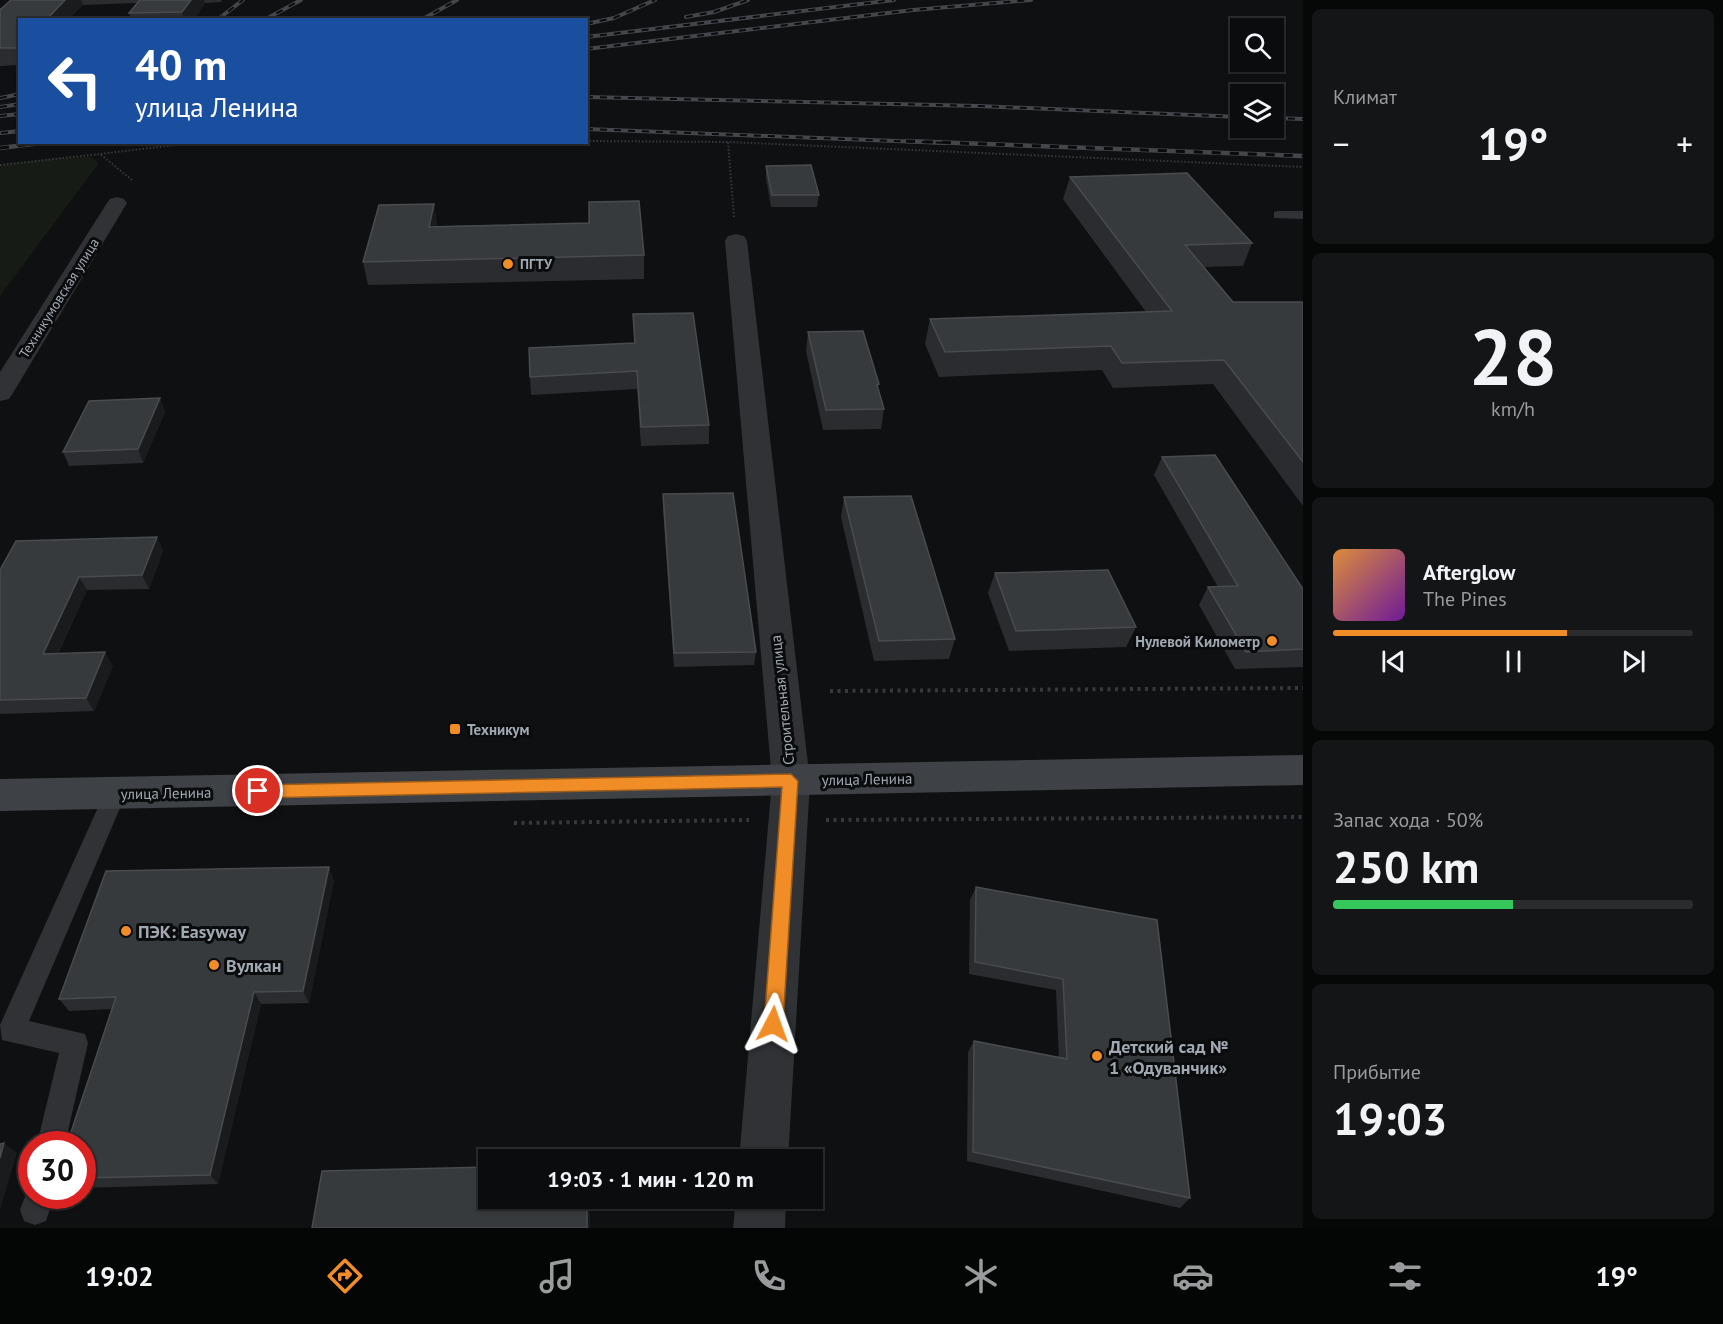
<!DOCTYPE html>
<html lang="ru">
<meta charset="utf-8">
<style>
body{margin:0;font-family:"PT Sans",sans-serif;background:#141516;color:#f1f3f6;height:100vh;display:flex;flex-direction:column;font-size:22px;white-space:nowrap}
*{box-sizing:border-box;margin:0}
p{font-size:20px;color:#9a9b9d}
.icon{flex:none;width:33px;height:33px;fill:none;stroke:currentColor;stroke-width:2;stroke-linecap:round;stroke-linejoin:round}
.map{position:relative;flex:1;overflow:hidden}
.panel{display:flex;flex-direction:column;gap:9px;padding:9px;background:#060707;width:420px}
.panel>*{flex:none}
.banner{position:absolute;left:18px;top:18px;width:570px;height:126px;border-radius:0px;box-shadow:0 2px 4px #0004,0 0 0 2px #2b2c2e;background:#1a4fa0;color:#fff;overflow:hidden}
.fabs{position:absolute;left:1230px;top:18px;display:grid;gap:12px}
.fabs a{display:grid;place-items:center;width:54px;height:54px;border-radius:0px;background:#0b0c0d;box-shadow:0 2px 4px #0004,0 0 0 2px #2b2c2e;font-size:30px}
.speed{position:absolute;left:18px;top:1131px;display:flex;gap:12px;font-size:30px;font-weight:700;text-align:center}
.speed>*{display:grid;place-content:center;width:78px;height:78px;border-radius:50%;background:#0b0c0d;box-shadow:0 2px 4px #0004,0 0 0 2px #2b2c2e;line-height:1}
.speed .limit{border:9px solid #d22;background:#fff;color:#111}
.pin{position:absolute;display:grid;place-items:center;width:51px;height:51px;color:#fff;margin:-26px;border:3px solid #fff;border-radius:50%;box-shadow:0 2px 6px #0007}
.me{position:absolute;width:66px;margin:-33px;rotate:4deg;stroke-linejoin:round;filter:drop-shadow(0 0 4px #0008)}
.turn{display:flex;align-items:center;gap:21px;height:126px;padding:0 18px;font-size:27px}
.turn .icon{width:78px;height:78px;stroke-width:2.5}
.turn b{display:block;font-size:42px;line-height:51px}
.big{font-size:45px;font-weight:600;line-height:1.1}
.panel .widget{flex:1;display:flex;flex-direction:column;justify-content:center;gap:9px;min-width:0;padding:0 21px;border-radius:9px;background:#141516}
.panel .dial{align-items:center;gap:0}
.dial b{font-size:78px;line-height:1}
.song{display:flex;align-items:center;gap:18px}
.cover{width:72px;height:72px;border-radius:9px;background:linear-gradient(135deg,hsl(30 70% 55%),hsl(280 70% 35%))}
.played{height:6px;border-radius:3px;background:linear-gradient(90deg,#f18d27 65%,#2b2c2e 65%)}
.keys{display:flex;justify-content:space-around;direction:ltr}
.heat{display:flex;justify-content:space-between;align-items:center;font-size:33px;direction:ltr}
.charge{height:9px;border-radius:4px;background:linear-gradient(90deg,#34c759 50%,#2b2c2e 0)}
.trip{position:absolute;left:478px;top:1149px;width:345px;height:60px;border-radius:0px;background:#0b0c0d;box-shadow:0 2px 4px #0004,0 0 0 2px #2b2c2e;font-weight:600;line-height:60px;text-align:center}
.tabs{display:flex;height:96px;justify-content:space-around;align-items:center;background:#040505;color:#9a9b9d}
.tabs .icon{width:42px;height:42px}
.tabs .selected{color:#f18d27}
.tabs b{font-size:27px;color:#f1f3f6}
main{display:flex;flex:1;min-height:0}
.map>svg:first-child{display:block}
</style>
<main>
<div class="map">
<svg width="1303" height="1228" viewBox="0 0 1303 1228">
<rect width="100%" height="100%" fill="#0f1011"/>
<path fill="#161b16" d="M 91,157 L 99,163 L 0,296 L 0,165 L 56,158 Z"/>
<g fill="none" stroke-linecap="round" stroke-linejoin="round">
<path stroke="#36393d" stroke-width="2" stroke-dasharray="1.5 2" stroke-linecap="butt" d="M 586,141 L 728,142
M 0,165 L 100,154
M 132,180 L 100,154 L 201,142
M 734,217 L 728,142 L 1303,167"/>
<path stroke="#36393d" stroke-width="4" stroke-dasharray="3 4.5" stroke-linecap="butt" d="M 830,691 L 1303,688
M 826,820 L 1303,817
M 514,823 L 749,820"/>
<path fill="#303236" fill-rule="evenodd" d="M 1278,211 L 1303,211 L 1303,219 L 1274,218 L 1274,212 Z
M 115,785 L 123,787 L 126,794 L 29,1021 L 85,1034 L 88,1043 L 65,1144 L 37,1144 L 59,1053 L 2,1040 L 0,1025 L 104,794 L 107,787 Z
M 32,1184 L 32,1196 L 54,1196 L 46,1221 L 35,1225 L 24,1221 L 20,1210 L 29,1186 Z"/>
<path fill="#303236" fill-rule="evenodd" d="M 117,197 L 124,199 L 127,203 L 13,393 L 9,399 L 0,401 L 0,372 L 107,203 L 110,199 Z
M 736,234 L 744,236 L 747,241 L 810,781 L 788,1160 L 739,1160 L 772,781 L 725,241 L 728,236 Z
M 736,1198 L 786,1198 L 785,1228 L 733,1228 Z"/>
<path fill="#3e4146" fill-rule="evenodd" d="M 1303,755 L 1303,785 L 0,811 L 0,779 Z"/>
<g stroke="#43464b" stroke-width="4">
<path id="rail-far1" d="M 686,17 L 714,12 L 748,0
M 217,20 L 243,0
M 264,20 L 301,0
M 421,20 L 457,0
M 586,24 L 614,18 L 655,0
M 586,37 L 894,0
M 586,49 L 913,10 L 1031,0
M 586,97 L 979,106 L 1240,117
M 0,98 L 20,94
M 0,107 L 20,104
M 0,116 L 20,114
M 1274,118 L 1303,119
M 586,129 L 946,143
M 1,133 L 20,131
M 45,143 L 50,142"/>
</g>
<g stroke="#43464b" stroke-width="4.5">
<path id="rail" d="M 906,141 L 1303,156
M 0,148 L 50,142"/>
</g>
<use href="#rail-far1" stroke="#0a0b0c" stroke-width="2" stroke-dasharray="7" stroke-linecap="butt"/>
<use href="#rail" stroke="#0a0b0c" stroke-width="3" stroke-dasharray="9" stroke-linecap="butt"/>
</g>
<path fill="#2b2c2f" d="M 11,0 L 222,0 L 221,2 L 205,3 L 194,20 L 131,20 L 129,13 L 137,3 L 83,5 L 20,20 L 20,65 L 0,66 L 0,9 L 1,9 Z
M 766,166 L 819,195 L 817,207 L 771,207 L 766,178 Z
M 1070,177 L 1252,243 L 1243,266 L 1204,267 L 1233,302 L 1303,302 L 1303,506 L 1213,384 L 1113,388 L 1102,370 L 939,377 L 925,344 L 930,319 L 1146,312 L 1063,199 Z
M 434,204 L 437,226 L 589,223 L 644,255 L 644,279 L 368,285 L 363,262 Z
M 633,314 L 709,425 L 709,444 L 641,446 L 637,389 L 531,395 L 530,377 L 634,343 Z
M 808,332 L 878,389 L 884,409 L 881,429 L 823,430 L 806,351 Z
M 160,398 L 165,412 L 143,463 L 69,466 L 63,452 Z
M 1162,457 L 1303,589 L 1303,667 L 1235,669 L 1199,605 L 1208,587 L 1218,587 L 1154,475 Z
M 663,494 L 756,652 L 754,665 L 674,667 L 663,508 Z
M 844,497 L 955,639 L 949,659 L 874,661 L 841,517 Z
M 157,537 L 163,551 L 149,589 L 87,590 L 58,654 L 113,666 L 94,711 L 0,714 L 0,570 Z
M 995,573 L 1136,627 L 1126,647 L 1009,651 L 988,593 Z
M 334,880 L 309,1003 L 261,1004 L 218,1184 L 82,1188 L 82,1144 L 112,1009 L 69,1011 L 59,999 Z
M 976,887 L 1157,920 L 1190,1198 L 1180,1208 L 967,1161 L 968,1052 L 974,1041 L 1059,1058 L 1056,990 L 969,974 L 970,900 Z"/>
<path fill="#1a1b1d" d="M 65,0 L 81,0 L 83,5 L 68,20 L 46,20 Z
M 191,0 L 204,0 L 205,3 L 194,20 L 184,20 L 182,12 Z
M 434,204 L 437,227 L 429,227 Z
M 160,398 L 165,412 L 143,463 L 138,449 Z
M 157,537 L 163,551 L 149,589 L 142,575 Z
M 79,577 L 87,590 L 51,668 L 43,654 Z
M 105,652 L 113,666 L 94,711 L 86,698 Z
M 329,867 L 334,880 L 309,1003 L 303,991 Z
M 254,992 L 261,1004 L 218,1184 L 210,1175 Z
M 4,1143 L 17,1153 L 0,1210 L 0,1158 Z
M 587,1198 L 590,1198 L 590,1228 L 587,1228 Z"/>
<path fill="#373a3d" stroke="#484b4f" stroke-width="1.5" d="M 11,0 L 65,0 L 46,20 L 20,20 L 20,45 L 17,48 L 0,48 L 0,9 L 1,9 Z
M 140,0 L 191,0 L 182,12 L 129,13 Z
M 811,165 L 819,195 L 772,195 L 766,166 Z
M 1187,173 L 1252,243 L 1185,245 L 1233,302 L 1303,302 L 1303,462 L 1224,360 L 1122,363 L 1111,346 L 945,352 L 930,319 L 1172,311 L 1070,177 Z
M 639,201 L 644,255 L 363,262 L 379,205 L 434,204 L 429,227 L 589,223 L 589,202 Z
M 693,313 L 709,425 L 641,427 L 637,371 L 530,377 L 529,348 L 635,343 L 633,314 Z
M 863,331 L 879,384 L 877,385 L 884,409 L 826,410 L 808,332 Z
M 160,398 L 138,449 L 63,452 L 89,401 Z
M 1215,455 L 1303,589 L 1303,649 L 1246,652 L 1208,587 L 1238,586 L 1162,457 Z
M 733,493 L 756,652 L 674,653 L 663,494 Z
M 911,496 L 955,639 L 879,641 L 844,497 Z
M 157,537 L 142,575 L 79,577 L 43,654 L 105,652 L 86,698 L 0,700 L 0,570 L 16,541 Z
M 1108,570 L 1136,627 L 1016,631 L 995,573 Z
M 329,867 L 303,991 L 254,992 L 210,1175 L 82,1178 L 82,1144 L 67,1144 L 116,997 L 59,999 L 106,871 Z
M 976,887 L 1157,920 L 1190,1198 L 973,1152 L 974,1041 L 1067,1059 L 1063,979 L 975,962 Z
M 4,1143 L 0,1158 L 0,1144 Z
M 489,1167 L 489,1198 L 587,1198 L 587,1228 L 312,1228 L 322,1171 Z"/>
<path fill="#f18d27" stroke="#9d5c19" stroke-width="1.5" d="M 791,774 L 798,781 L 783,1024 L 780,1030 L 773,1033 L 767,1030 L 764,1024 L 782,787 L 258,798 L 250,791 L 258,785 Z"/>
<g fill="#f18d27" stroke="#0a0b0c" stroke-width="2">
<circle cx="508" cy="264" r="6"/>
<circle cx="1272" cy="641" r="6"/>
<rect x="449" y="723" width="12" height="12" rx="3"/>
<circle cx="126" cy="931" r="6"/>
<circle cx="214" cy="965" r="6"/>
<circle cx="1097" cy="1056" r="6"/>
</g>
<g text-anchor="middle" dominant-baseline="central" stroke-width="6" stroke-linejoin="round" paint-order="stroke">
<g font-size="14" font-weight="bold" fill="#a0a8b2" stroke="#0a0b0c" text-anchor="start">
<text x="520" y="264">ПГТУ</text>
</g>
<g font-size="14" fill="#a0a8b2" stroke="#0a0b0c">
<text transform="translate(59 298) rotate(-58)">Техникумовская улица</text>
</g>
<g font-size="15" font-weight="bold" fill="#a0a8b2" stroke="#0a0b0c" text-anchor="end">
<text x="1260" y="641">Нулевой Километр</text>
<text x="467" y="729" text-anchor="start">Техникум</text>
</g>
<g font-size="15" fill="#a0a8b2" stroke="#0a0b0c">
<text transform="translate(782 700) rotate(-96)">Строительная улица</text>
<text transform="translate(867 779) rotate(-1)">улица Ленина</text>
<text transform="translate(166 793) rotate(-1)">улица Ленина</text>
</g>
<g font-size="18" font-weight="bold" fill="#a0a8b2" stroke="#0a0b0c" text-anchor="start">
<text x="138" y="931">ПЭК: Easyway</text>
<text x="226" y="965">Вулкан</text>
<text x="1109" y="1046">Детский сад №<tspan x="1109" dy="21">1 «Одуванчик»</tspan></text>
</g>
</g>
</svg>
<div class="fabs">
<a><svg class="icon" aria-label="search" viewBox="0 0 24 24"><circle cx="10" cy="10" r="6"/><path d="M15 15l6 6"/></svg></a>
<a><svg class="icon" aria-label="layers" viewBox="0 0 24 24"><path d="M12 4l9 5-9 5-9-5zM3 14l9 5 9-5"/></svg></a>
</div>
<div class="speed"><div class="limit">30</div></div>
<div class="pin" style="left:258px;top:791px;background:#d93025"><svg class="icon" aria-label="arrive" viewBox="0 0 24 24"><path d="M6 21V4h12l-3 4 3 4H6"/></svg></div>
<svg class="me" style="left:773px;top:1024px" viewBox="-20 -20 40 40"><path d="M0-17L14 15 0 8-14 15z" fill="#f18d27" stroke="#fff" stroke-width="4"/></svg>
<div class="trip">19:03 · 1 мин · 120 m</div>
<div class="banner">
<div class="turn"><svg class="icon" aria-label="left" viewBox="0 0 24 24"><path d="M17 20v-9H6M10 6l-5 5 5 5"/></svg><div><b>40 m</b>улица Ленина</div></div>
</div>
</div>
<section class="panel">
<div class="widget"><p>Климат</p>
<div class="heat"><a>−</a><b class="big">19°</b><a>+</a></div>
</div>
<div class="widget dial"><b>28</b><p>km/h</p></div>
<div class="widget">
<div class="song"><i class="cover"></i><div><b>Afterglow</b><p>The Pines</p></div></div>
<div class="played"></div>
<div class="keys"><svg class="icon" aria-label="previous" viewBox="0 0 24 24"><path d="M18 5L8 12l10 7zM5 5v14"/></svg><svg class="icon" aria-label="pause" viewBox="0 0 24 24"><path d="M8 5v14M16 5v14"/></svg><svg class="icon" aria-label="next" viewBox="0 0 24 24"><path d="M6 5l10 7-10 7zM19 5v14"/></svg></div>
</div>
<div class="widget"><p>Запас хода · 50%</p><b class="big">250 km</b><div class="charge"></div></div>
<div class="widget"><p>Прибытие</p><b class="big">19:03</b></div>
</section>
</main>
<nav class="tabs">
<b>19:02</b>
<svg class="icon selected" aria-label="directions" viewBox="0 0 24 24"><path d="M12 3l9 9-9 9-9-9zM9 14v-3h6M13 9l2 2-2 2"/></svg>
<svg class="icon" aria-label="music" viewBox="0 0 24 24"><path d="M9 18V5l10-2v13"/><circle cx="6" cy="18" r="3"/><circle cx="16" cy="16" r="3"/></svg>
<svg class="icon" aria-label="phone" viewBox="0 0 24 24"><path d="M5 4h4l2 5-3 2q2 4 5 5l2-3 5 2v4C11 20 4 13 5 4z"/></svg>
<svg class="icon" aria-label="climate" viewBox="0 0 24 24"><path d="M12 3v18M4 7l16 10M4 17L20 7"/></svg>
<svg class="icon" aria-label="car" viewBox="0 0 24 24"><path d="M5 17H2v-5l4-1 3-4h7l3 4 3 1v5h-3M9 17h6M6 11h13"/><circle cx="7" cy="17" r="2"/><circle cx="17" cy="17" r="2"/></svg>
<svg class="icon" aria-label="filters" viewBox="0 0 24 24"><path d="M4 7h16M4 17h16"/><circle cx="9" cy="7" r="2"/><circle cx="15" cy="17" r="2"/></svg>
<b>19°</b>
</nav>
